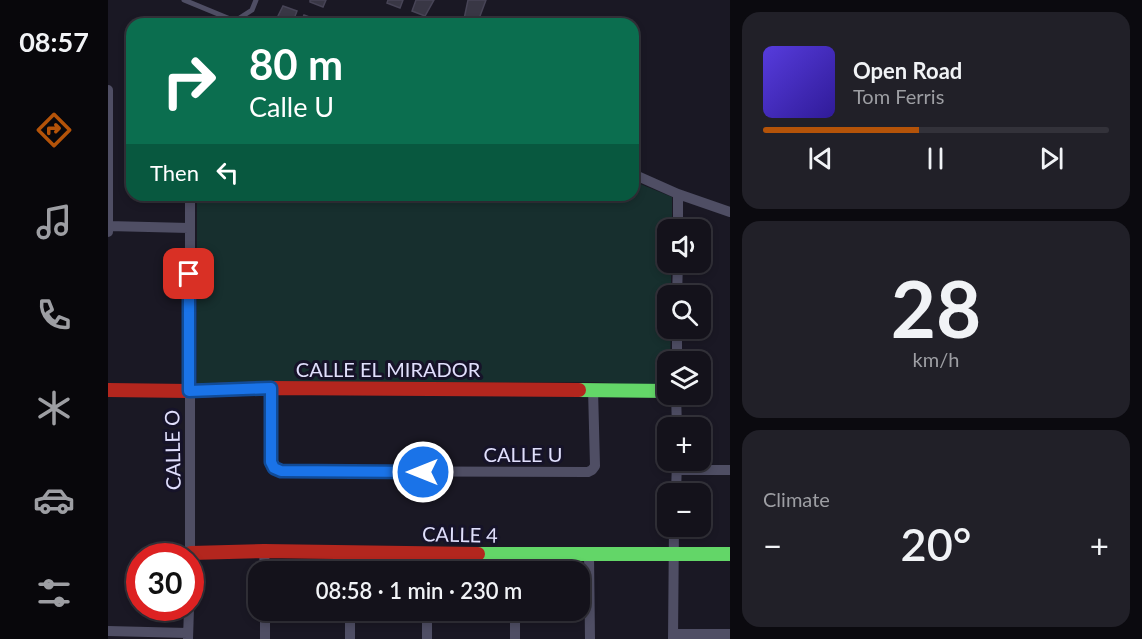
<!DOCTYPE html>
<meta charset="utf-8">
<style>
body{margin:0;font-family:Lato,sans-serif;background:#212028;color:#f1f3f6;height:100vh;display:flex;flex-direction:column;font-size:22px;white-space:nowrap}
*{box-sizing:border-box;margin:0}
p{font-size:20px;color:#9d9ea3}
.icon{flex:none;width:33px;height:33px;fill:none;stroke:currentColor;stroke-width:2;stroke-linecap:round;stroke-linejoin:round}
.map{position:relative;flex:1;overflow:hidden}
.sheet{display:flex;flex-direction:column;gap:12px;padding:12px;background:#0b0a0f;width:412px}
.sheet>*{flex:none}
.banner{position:absolute;left:18px;top:18px;width:513px;height:183px;border-radius:18px;box-shadow:0 3px 9px #0003,0 0 0 2px #33323a;background:#0b6e4f;color:#fff;overflow:hidden}
.tools{position:absolute;left:549px;top:219px;display:grid;gap:12px}
.tools a{display:grid;place-items:center;width:54px;height:54px;border-radius:12px;background:#14121b;box-shadow:0 3px 9px #0003,0 0 0 2px #33323a;font-size:30px}
.speed{position:absolute;left:18px;top:543px;display:flex;gap:12px;font-size:30px;font-weight:700;text-align:center}
.speed>*{display:grid;place-content:center;width:78px;height:78px;border-radius:50%;background:#14121b;box-shadow:0 3px 9px #0003,0 0 0 2px #33323a;line-height:1}
.speed .limit{border:9px solid #d22;background:#fff;color:#111}
.pin{position:absolute;display:grid;place-items:center;width:51px;height:51px;color:#fff;margin:-26px;border-radius:12px;box-shadow:0 3px 9px #0006}
.me{position:absolute;width:66px;margin:-33px;rotate:270deg;stroke-linejoin:round;filter:drop-shadow(0 0 4px #0008)}
.turn{display:flex;align-items:center;gap:21px;height:126px;padding:0 24px;font-size:27px}
.turn .icon{width:78px;height:78px;stroke-width:2.5}
.turn b{display:block;font-size:42px;line-height:51px}
.then{display:flex;align-items:center;height:57px;padding:0 24px;background:#0003;gap:12px;font-size:22px}
.big{font-size:45px;font-weight:600;line-height:1.1}
.sheet .card{flex:1;display:flex;flex-direction:column;justify-content:center;gap:9px;min-width:0;padding:0 21px;border-radius:18px;background:#212028}
.sheet .dial{align-items:center;gap:0}
.dial b{font-size:78px;line-height:1}
.song{display:flex;align-items:center;gap:18px}
.cover{width:72px;height:72px;border-radius:9px;background:linear-gradient(135deg,hsl(250 70% 55%),hsl(250 70% 35%))}
.played{height:6px;border-radius:3px;background:linear-gradient(90deg,#b45309 45%,#33323a 45%)}
.keys{display:flex;justify-content:space-around;direction:ltr}
.heat{display:flex;justify-content:space-between;align-items:center;font-size:33px;direction:ltr}
.trip{position:absolute;left:140px;top:561px;width:342px;height:60px;border-radius:18px;background:#14121b;box-shadow:0 3px 9px #0003,0 0 0 2px #33323a;font-weight:600;line-height:60px;text-align:center}
main{display:flex;flex:1;min-height:0}
.tabs{display:flex;flex-direction:column;width:108px;justify-content:space-around;align-items:center;background:#08070b;color:#9d9ea3}
.tabs .icon{width:42px;height:42px}
.tabs .active{color:#b45309}
.tabs b{font-size:27px;color:#f1f3f6}
.map>svg:first-child{display:block}
</style>
<main>
<nav class="tabs">
<b>08:57</b>
<svg class="icon active" aria-label="directions" viewBox="0 0 24 24"><path d="M12 3l9 9-9 9-9-9zM9 14v-3h6M13 9l2 2-2 2"/></svg>
<svg class="icon" aria-label="music" viewBox="0 0 24 24"><path d="M9 18V5l10-2v13"/><circle cx="6" cy="18" r="3"/><circle cx="16" cy="16" r="3"/></svg>
<svg class="icon" aria-label="phone" viewBox="0 0 24 24"><path d="M5 4h4l2 5-3 2q2 4 5 5l2-3 5 2v4C11 20 4 13 5 4z"/></svg>
<svg class="icon" aria-label="climate" viewBox="0 0 24 24"><path d="M12 3v18M4 7l16 10M4 17L20 7"/></svg>
<svg class="icon" aria-label="car" viewBox="0 0 24 24"><path d="M5 17H2v-5l4-1 3-4h7l3 4 3 1v5h-3M9 17h6M6 11h13"/><circle cx="7" cy="17" r="2"/><circle cx="17" cy="17" r="2"/></svg>
<svg class="icon" aria-label="filters" viewBox="0 0 24 24"><path d="M4 7h16M4 17h16"/><circle cx="9" cy="7" r="2"/><circle cx="15" cy="17" r="2"/></svg>
</nav>
<div class="map">
<svg width="622" height="639" viewBox="0 0 622 639">
<rect width="100%" height="100%" fill="#1a1824"/>
<path fill="#172f2e" d="M 525,181 L 564,197 L 564,229 L 560,230 L 560,262 L 563,263 L 563,295 L 560,296 L 560,328 L 563,329 L 562,361 L 560,362 L 559,386 L 486,382 L 89,384 L 89,195 L 525,195 Z"/>
<path fill="#393745" stroke="#474456" stroke-width="1.5" d="M 202,0 L 218,0 L 215,7 L 202,2 Z
M 280,0 L 295,0 L 292,8 L 279,3 Z
M 308,0 L 326,0 L 317,16 L 304,11 Z
M 360,0 L 378,0 L 369,24 L 356,19 Z
M 175,6 L 189,11 L 184,24 L 166,24 Z
M 196,15 L 209,20 L 207,24 L 192,24 Z
M 275,17 L 289,21 L 288,24 L 273,24 Z"/>
<g fill="none" stroke-linecap="round" stroke-linejoin="round">
<path stroke="#4f4e64" stroke-width="5" d="M 76,0 L 127,21 L 144,10 L 148,0"/>
<path stroke="#4f4e64" stroke-width="10" d="M 0,90 L 0,232
M 525,174 L 570,194 L 622,212
M 82,195 L 82,560
M 0,226 L 81,228
M 570,230 L 570,194
M 569,296 L 570,262
M 569,362 L 569,328
M 163,388 L 163,462 L 166,468 L 173,471 L 480,472 L 484,470 L 487,466 L 485,389
M 568,394 L 569,428
M 569,470 L 622,470
M 568,494 L 569,460
M 156,551 L 157,572
M 242,553 L 242,572
M 319,553 L 319,572
M 481,555 L 482,639
M 408,572 L 408,555
M 157,610 L 157,639
M 242,610 L 242,639
M 319,610 L 319,639
M 0,631 L 80,633
M 565,634 L 622,634
M 80,639 L 81,608
M 407,639 L 407,610
M 565,639 L 566,526"/>
<path stroke="#63d668" stroke-width="14" d="M 471,390 L 560,391
M 370,554 L 622,554"/>
<path stroke="#b3261e" stroke-width="14" d="M 0,390 L 81,391 L 163,388 L 471,390
M 83,553 L 156,551 L 370,554"/>
</g>
<g fill="none" stroke-linecap="round" stroke-linejoin="round">
<g stroke="#114b97" stroke-width="15">
<path id="route" d="M 81,274 L 81,391 L 163,388 L 163,462 L 166,468 L 173,471 L 315,472"/>
</g>
<use href="#route" stroke="#1a73e8" stroke-width="10"/>
</g>
<g text-anchor="middle" dominant-baseline="central" stroke-width="6" stroke-linejoin="round" paint-order="stroke">
<g font-size="20" fill="#e0dffc" stroke="#161329">
<text x="280" y="369">CALLE EL MIRADOR</text>
<text transform="translate(64 450) rotate(-91)">CALLE O</text>
<text x="415" y="454">CALLE U</text>
<text transform="translate(352 534) rotate(1)">CALLE 4</text>
</g>
</g>
</svg>
<div class="tools">
<a><svg class="icon" aria-label="sound" viewBox="0 0 24 24"><path d="M4 9h4l5-4v14l-5-4H4zM17 9q2 3 0 6"/></svg></a>
<a><svg class="icon" aria-label="search" viewBox="0 0 24 24"><circle cx="10" cy="10" r="6"/><path d="M15 15l6 6"/></svg></a>
<a><svg class="icon" aria-label="layers" viewBox="0 0 24 24"><path d="M12 4l9 5-9 5-9-5zM3 14l9 5 9-5"/></svg></a>
<a>+</a>
<a>−</a>
</div>
<div class="speed"><div class="limit">30</div></div>
<div class="pin" style="left:81px;top:274px;background:#d93025"><svg class="icon" aria-label="arrive" viewBox="0 0 24 24"><path d="M6 21V4h12l-3 4 3 4H6"/></svg></div>
<svg class="me" style="left:315px;top:472px" viewBox="-20 -20 40 40"><circle r="17" fill="#1a73e8" stroke="#fff" stroke-width="3"/><path d="M0-11L8 9 0 5-8 9z" fill="#fff"/></svg>
<div class="trip">08:58 · 1 min · 230 m</div>
<div class="banner">
<div class="turn"><svg class="icon" aria-label="right" viewBox="0 0 24 24"><path d="M7 20v-9h11M14 6l5 5-5 5"/></svg><div><b>80 m</b>Calle U</div></div>
<div class="then">Then<svg class="icon" aria-label="left" viewBox="0 0 24 24"><path d="M17 20v-9H6M10 6l-5 5 5 5"/></svg></div>
</div>
</div>
<section class="sheet">
<div class="card">
<div class="song"><i class="cover"></i><div><b>Open Road</b><p>Tom Ferris</p></div></div>
<div class="played"></div>
<div class="keys"><svg class="icon" aria-label="previous" viewBox="0 0 24 24"><path d="M18 5L8 12l10 7zM5 5v14"/></svg><svg class="icon" aria-label="pause" viewBox="0 0 24 24"><path d="M8 5v14M16 5v14"/></svg><svg class="icon" aria-label="next" viewBox="0 0 24 24"><path d="M6 5l10 7-10 7zM19 5v14"/></svg></div>
</div>
<div class="card dial"><b>28</b><p>km/h</p></div>
<div class="card"><p>Climate</p>
<div class="heat"><a>−</a><b class="big">20°</b><a>+</a></div>
</div>
</section>
</main>
